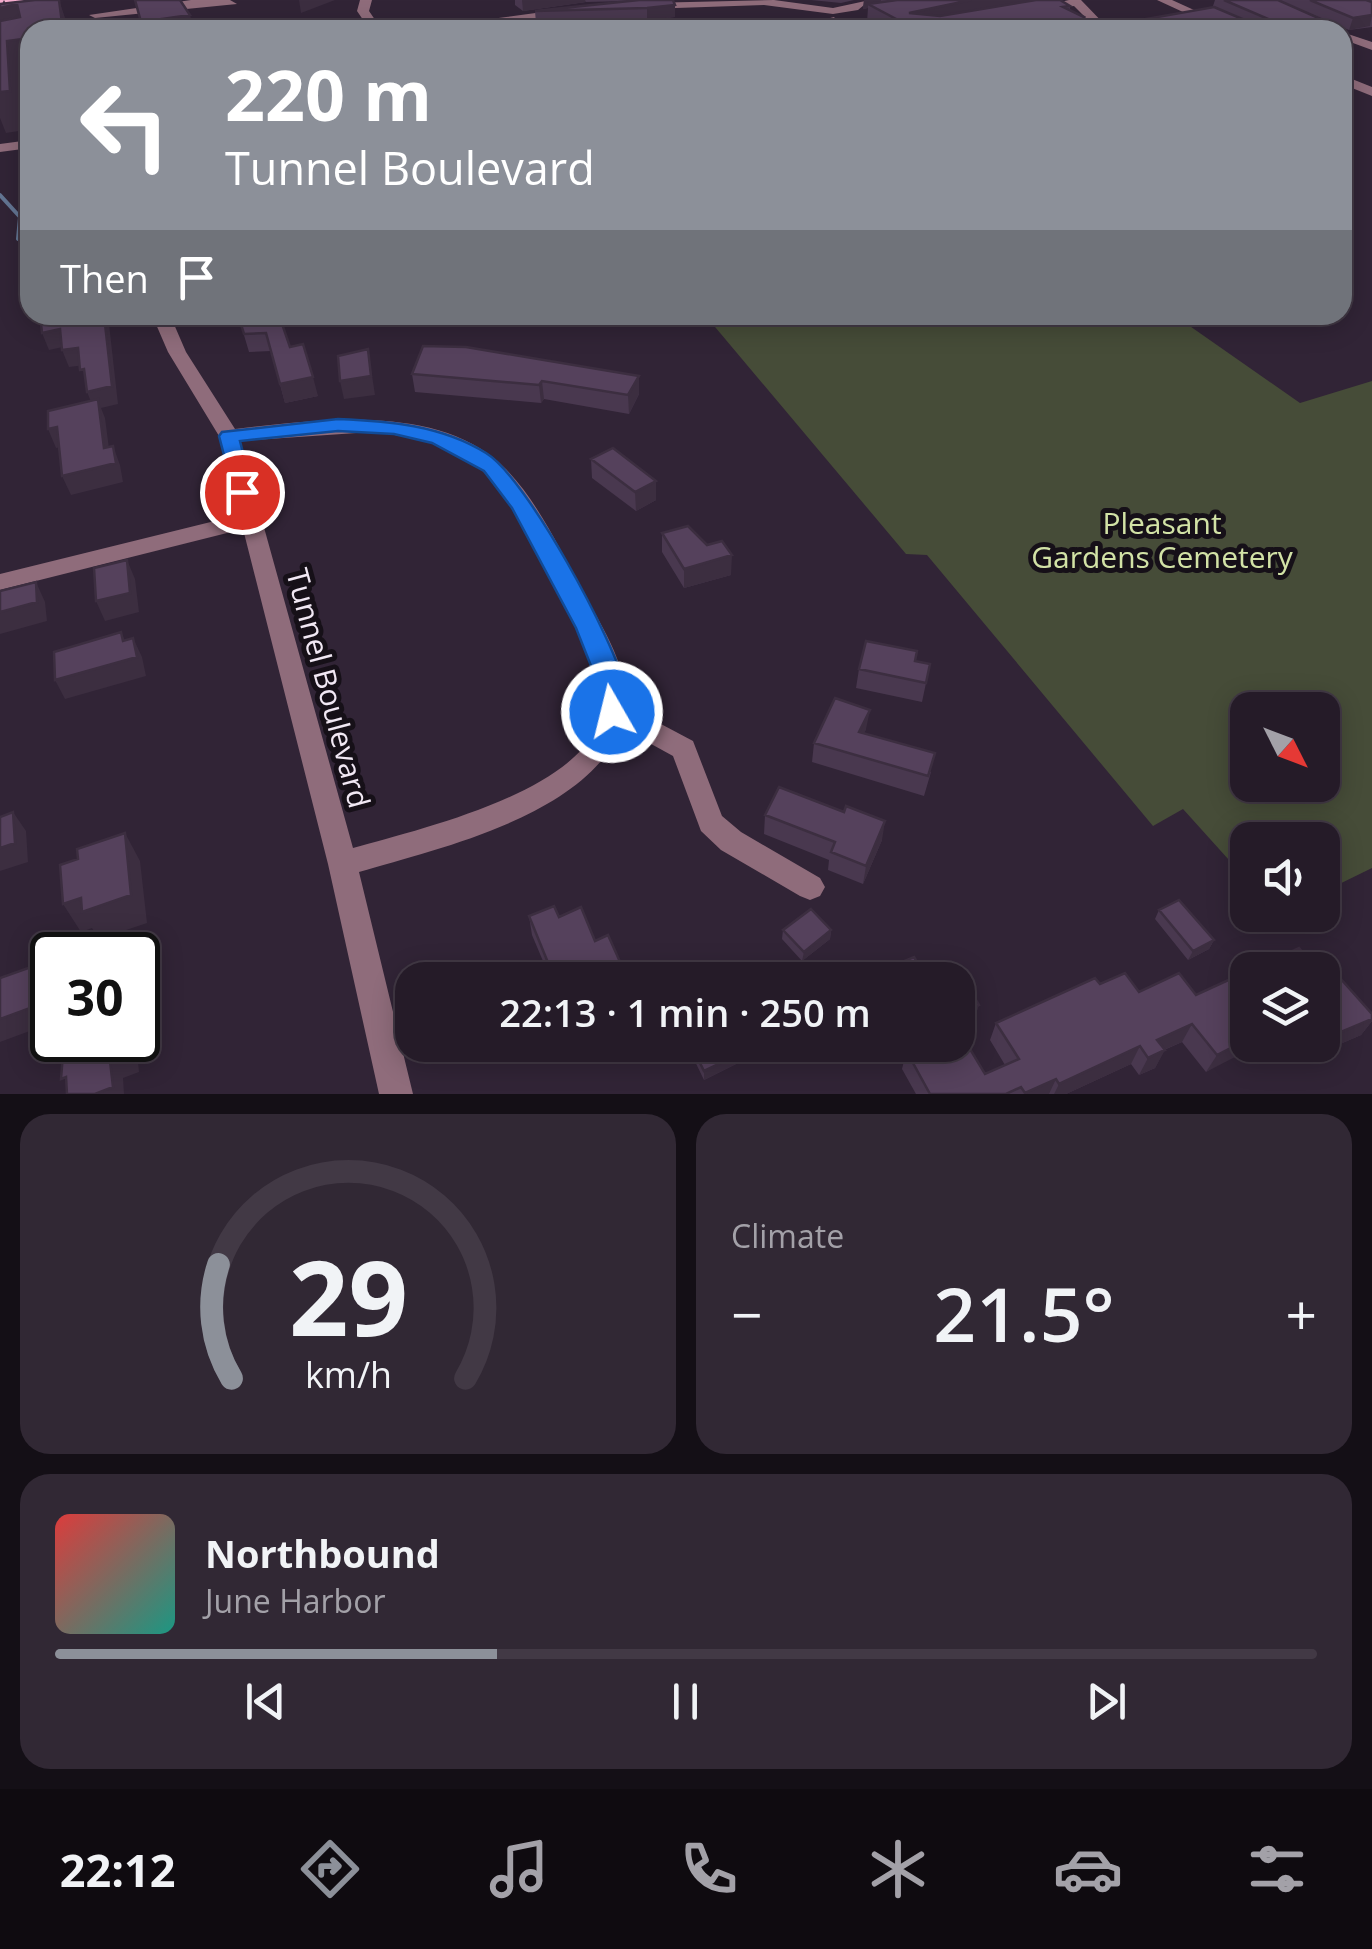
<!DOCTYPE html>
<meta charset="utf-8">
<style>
body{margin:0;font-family:"Open Sans",sans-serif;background:#312834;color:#f1f3f6;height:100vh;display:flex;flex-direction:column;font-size:38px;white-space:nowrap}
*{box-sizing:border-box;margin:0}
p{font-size:32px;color:#a3a1a8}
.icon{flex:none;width:55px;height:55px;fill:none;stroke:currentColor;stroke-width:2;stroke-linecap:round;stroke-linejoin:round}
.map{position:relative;height:1094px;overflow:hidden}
.drawer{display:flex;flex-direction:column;gap:20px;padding:20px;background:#140f16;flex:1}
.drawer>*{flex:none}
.top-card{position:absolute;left:20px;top:20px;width:1332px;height:305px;border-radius:30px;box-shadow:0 5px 25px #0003,0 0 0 2px #423945;background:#8c9099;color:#fff;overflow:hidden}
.needle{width:65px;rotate:132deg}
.controls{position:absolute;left:1230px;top:692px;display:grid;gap:20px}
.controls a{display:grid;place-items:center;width:110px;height:110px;border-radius:20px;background:#251b28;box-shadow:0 5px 25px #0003,0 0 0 2px #423945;font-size:50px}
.speed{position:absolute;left:30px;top:932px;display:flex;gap:20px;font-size:50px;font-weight:700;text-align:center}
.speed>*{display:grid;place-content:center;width:130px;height:130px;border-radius:50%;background:#251b28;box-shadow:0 5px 25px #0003,0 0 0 2px #423945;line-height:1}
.speed .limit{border:5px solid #111;border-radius:15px;background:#fff;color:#111}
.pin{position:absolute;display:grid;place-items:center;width:85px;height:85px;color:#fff;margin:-42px;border:5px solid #fff;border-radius:50%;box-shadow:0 2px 10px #0007}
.me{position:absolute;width:110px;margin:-55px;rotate:352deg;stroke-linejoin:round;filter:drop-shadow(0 0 8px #0008)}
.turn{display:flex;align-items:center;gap:35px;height:210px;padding:0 40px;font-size:45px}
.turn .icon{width:130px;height:130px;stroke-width:2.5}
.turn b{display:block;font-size:70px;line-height:85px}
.then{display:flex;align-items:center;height:95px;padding:0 40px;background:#0003;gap:20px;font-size:38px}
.big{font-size:75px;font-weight:600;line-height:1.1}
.drawer .card{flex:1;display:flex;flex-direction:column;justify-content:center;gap:15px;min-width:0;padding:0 35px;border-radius:30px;background:#312834}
.drawer .dial{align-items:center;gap:0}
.dial svg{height:260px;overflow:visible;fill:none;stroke:#423945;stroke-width:7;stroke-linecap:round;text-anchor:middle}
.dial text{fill:#f1f3f6;stroke:none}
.song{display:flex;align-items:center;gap:30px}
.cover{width:120px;height:120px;border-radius:15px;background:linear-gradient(135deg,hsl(0 70% 55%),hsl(170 70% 35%))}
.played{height:10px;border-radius:5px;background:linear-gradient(90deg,#8c9099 35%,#423945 35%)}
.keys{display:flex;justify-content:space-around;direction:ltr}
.heat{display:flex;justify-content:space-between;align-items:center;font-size:55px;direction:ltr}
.drawer .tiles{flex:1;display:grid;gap:20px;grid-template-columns:1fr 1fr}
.card:last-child{grid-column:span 2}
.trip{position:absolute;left:395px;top:962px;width:580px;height:100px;border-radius:30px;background:#251b28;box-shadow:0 5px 25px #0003,0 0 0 2px #423945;font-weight:600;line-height:100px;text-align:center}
.dock{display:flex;height:160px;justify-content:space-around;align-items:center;background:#0f0b10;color:#a3a1a8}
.dock .icon{width:70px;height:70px}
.dock .selected{color:#8c9099}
.dock b{font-size:45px;color:#f1f3f6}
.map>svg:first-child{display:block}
</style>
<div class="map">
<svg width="1372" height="1094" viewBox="0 0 1372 1094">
<rect width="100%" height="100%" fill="#312436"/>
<path fill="#464c38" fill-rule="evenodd" d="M 705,315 L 1174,315 L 1300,403 L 1372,381 L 1372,868 L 1323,892 L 1322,840 L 1248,840 L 1247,880 L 1183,809 L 1153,826 L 927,555 L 906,554 ZM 1322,710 L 1322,785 L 1248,785 L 1248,710 Z"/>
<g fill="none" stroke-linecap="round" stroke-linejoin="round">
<path stroke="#637593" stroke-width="4" d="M 0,195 L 20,217 L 18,239 L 30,244"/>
<path stroke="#8f8493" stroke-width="2.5" stroke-dasharray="4 4" stroke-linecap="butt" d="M 18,80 L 30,79
M 24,111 L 30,110"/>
<path fill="#8f6c7b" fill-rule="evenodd" d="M 191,0 L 230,0 L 237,4 L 95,18 L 89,15 Z
M 360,0 L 372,0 L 369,11 L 382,30 L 370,30 L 357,11 Z
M 774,0 L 833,8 L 870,0 L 858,10 L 833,14 L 764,5 L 647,9 L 641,6 L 647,3 Z
M 1069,0 L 1081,0 L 1110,30 L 1098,30 L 1074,6 L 1036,12 L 1030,9 Z
M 1157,0 L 1172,0 L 1238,30 L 1222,30 Z
M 1255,0 L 1270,0 L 1337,30 L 1321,30 Z
M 565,9 L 569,14 L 494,25 L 494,30 L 481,30 L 478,26 L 491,19 Z
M 834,17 L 838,22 L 806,30 L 785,30 Z
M 236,26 L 255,30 L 230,30 Z
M 1342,32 L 1372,42 L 1372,50 L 1342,39 Z
M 1342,75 L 1372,87 L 1372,96 L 1342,84 Z
M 30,140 L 30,148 L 0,152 L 0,144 Z
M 152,315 L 170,315 L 186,352 L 235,429 C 314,420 428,404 495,459 C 532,490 557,544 580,586 C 599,622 628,665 627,706 L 693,741 L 722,816 L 741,832 L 820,878 L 825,887 L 820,896 L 810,900 L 800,896 L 721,850 L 701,831 L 673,756 L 622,728 C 584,816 443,847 359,872 L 413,1094 L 379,1094 L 328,864 L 243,529 L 0,590 L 0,574 L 239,515 L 219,436 L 168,352 ZM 371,432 C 408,436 447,442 478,467 C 516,498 595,643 601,692 C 603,704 600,719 595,730 C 564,795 418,830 353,848 L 240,441 Z"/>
<path fill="#f5adce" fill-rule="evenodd" d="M 0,0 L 59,0 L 0,6 Z"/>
</g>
<path fill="#49384f" d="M 515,0 L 673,0 L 675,17 L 647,20 L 536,23 L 535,11 L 628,1 L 586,2 L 523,11 L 515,5 Z
M 811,0 L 854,0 L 841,3 Z
M 864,0 L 1033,0 L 1070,6 L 1070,10 L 1082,30 L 883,30 L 867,22 L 868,8 L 863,9 Z
M 1215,0 L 1278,0 L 1332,24 L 1329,30 L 1268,30 L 1213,6 Z
M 1278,0 L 1372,0 L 1372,27 L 1349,30 Z
M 1129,22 L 1258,30 L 1127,30 Z
M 238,315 L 290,347 L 318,396 L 285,403 L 271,351 L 249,352 Z
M 423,346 L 639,394 L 629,414 L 544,399 L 541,403 L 415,392 L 412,374 Z
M 591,459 L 656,481 L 656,500 L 636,511 L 592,478 Z
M 662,533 L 731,575 L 684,588 L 662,552 Z
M 915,661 L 930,664 L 922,702 L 856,688 L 859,669 Z
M 866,729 L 864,733 L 931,772 L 924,796 L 812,762 L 814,743 Z
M 765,815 L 882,840 L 863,884 L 828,870 L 829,860 L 764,834 Z
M 1159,910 L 1214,940 L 1209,949 L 1188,960 L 1155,919 Z
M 529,916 L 559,917 L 595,941 L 621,964 L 623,980 L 551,980 L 532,935 Z
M 783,930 L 831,930 L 830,939 L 802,961 L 782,939 Z
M 1313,964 L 1372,1014 L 1372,1021 L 1361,1035 L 1303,1060 L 1291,1045 L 1322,1045 Z
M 958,980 L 973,1023 L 958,1029 L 985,1074 L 1005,1065 L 990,1040 L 996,1023 L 1100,984 L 1139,992 L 1196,995 L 1248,1045 L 1206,1072 L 1182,1042 L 1164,1050 L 1155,1068 L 1139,1075 L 1131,1064 L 1066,1094 L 916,1094 L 902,1069 L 906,1053 L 902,1045 L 958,1045 Z
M 687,1045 L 741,1045 L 744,1060 L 704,1080 Z"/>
<path fill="#3c2e40" d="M 4,0 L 7,6 L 17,4 L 30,38 L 30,77 L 21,78 L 25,130 L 6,133 L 0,118 L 0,8 Z
M 59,0 L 69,30 L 63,30 Z
M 299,0 L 335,0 L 301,13 Z
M 522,0 L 585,0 L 586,2 L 523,11 Z
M 864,0 L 881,0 L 880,6 L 868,4 L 868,8 L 863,9 Z
M 971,0 L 1033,0 L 915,29 L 909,13 Z
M 675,5 L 675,17 L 647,20 L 647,8 Z
M 190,15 L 194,30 L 144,30 L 141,22 Z
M 1372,15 L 1370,26 L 1349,30 L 1353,18 Z
M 963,20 L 961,30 L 915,30 L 915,29 Z
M 1332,24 L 1329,30 L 1295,30 Z
M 104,315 L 108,315 L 118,404 L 101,408 L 105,418 L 111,464 L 113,446 L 120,465 L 123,482 L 71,495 L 62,476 L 104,448 L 94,409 L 87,392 Z
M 60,329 L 67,346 L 49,350 L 42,333 Z
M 78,348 L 85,365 L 69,367 L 62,350 Z
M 368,349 L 375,395 L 344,399 L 340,381 Z
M 639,376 L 639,394 L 629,414 L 628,395 Z
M 313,377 L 318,396 L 285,403 L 280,384 Z
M 542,381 L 544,399 L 541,403 L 539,385 Z
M 57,427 L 65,446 L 56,448 L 48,429 Z
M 656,481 L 656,500 L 636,511 L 635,492 Z
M 732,555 L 731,575 L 684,588 L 684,569 Z
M 127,560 L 135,579 L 139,612 L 105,621 L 96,601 Z
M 36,582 L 45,602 L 47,621 L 0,634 L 0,612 Z
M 121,632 L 130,652 L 133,638 L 142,657 L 146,676 L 65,699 L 55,680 L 123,641 Z
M 870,710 L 866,729 L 857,751 L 859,732 Z
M 13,812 L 26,831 L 28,862 L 0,871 L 0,848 Z
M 885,821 L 882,840 L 863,884 L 866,866 Z
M 125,833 L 140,861 L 147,923 L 99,939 L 92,928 L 81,932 L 63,904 Z
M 831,930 L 830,939 L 802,961 L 804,952 Z
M 1214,940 L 1209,949 L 1188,960 L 1193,951 Z
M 621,964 L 623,980 L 584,980 Z
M 31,967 L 44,985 L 46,1025 L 0,1042 L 0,1019 Z
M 979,1005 L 973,1023 L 958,1030 L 958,1015 Z
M 1372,1019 L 1372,1021 L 1361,1035 L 1303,1060 L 1315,1045 L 1322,1045 L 1322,1040 Z
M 1192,1024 L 1182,1042 L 1147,1057 L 1157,1040 Z
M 1248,1039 L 1248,1045 L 1258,1045 L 1206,1072 L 1217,1055 Z
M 107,1040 L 129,1040 L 137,1052 L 139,1072 L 123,1078 L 124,1094 L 95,1094 Z
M 1140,1046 L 1131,1064 L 1066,1094 L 1054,1094 L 1059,1084 Z
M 1165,1050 L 1155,1068 L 1139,1075 L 1148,1058 Z
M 744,1052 L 744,1060 L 704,1080 L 704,1071 Z
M 1056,1079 L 1049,1094 L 1025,1094 Z"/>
<path fill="#55415c" stroke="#3c2e40" stroke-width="2.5" d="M 35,0 L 59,0 L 63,30 L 30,30 L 30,38 L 7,41 L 10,91 L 0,92 L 0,21 L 20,17 L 17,4 L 0,8 L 0,4 Z
M 135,0 L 180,0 L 190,15 L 141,22 Z
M 639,0 L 673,0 L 675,5 L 647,8 L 535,11 Z
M 897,0 L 971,0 L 909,13 L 940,16 L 1036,0 L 1060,0 L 1070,6 L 1063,7 L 1084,17 L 1077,26 L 1082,30 L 984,30 L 963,20 L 915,29 L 868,4 Z
M 1224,0 L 1278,0 L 1332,24 L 1294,30 Z
M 1310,0 L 1366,0 L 1372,2 L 1372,15 L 1353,18 Z
M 1214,7 L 1259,26 L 1240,30 L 1146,30 L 1129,22 Z
M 447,24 L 453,30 L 426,30 L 424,28 Z
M 25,223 L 30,223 L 30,255 L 27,255 Z
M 40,315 L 104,315 L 112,386 L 87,392 L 84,369 L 80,370 L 78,348 L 62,350 L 60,329 L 42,333 Z
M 238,315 L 279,315 L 290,347 L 303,344 L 313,377 L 280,384 L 266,333 L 244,334 Z
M 423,346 L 466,347 L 639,376 L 628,395 L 542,381 L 539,385 L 412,374 Z
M 368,349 L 371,376 L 340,381 L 338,356 Z
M 98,399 L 104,448 L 113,446 L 116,463 L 62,476 L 57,427 L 48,429 L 48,411 Z
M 613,448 L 656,481 L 635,492 L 591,459 Z
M 688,526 L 707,545 L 722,541 L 732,555 L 684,569 L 662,533 Z
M 127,560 L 130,593 L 96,601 L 94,568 Z
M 36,582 L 37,602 L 0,612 L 0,591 Z
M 121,632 L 123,641 L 133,638 L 137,657 L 55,680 L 54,652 Z
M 866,641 L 917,651 L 915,661 L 930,664 L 926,683 L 859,669 Z
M 835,698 L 870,710 L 859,732 L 935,753 L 928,776 L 814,743 Z
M 779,787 L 844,812 L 846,806 L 885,821 L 866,866 L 831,852 L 835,842 L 765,815 Z
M 13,812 L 15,843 L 0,848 L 0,817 Z
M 125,833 L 131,895 L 82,912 L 81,898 L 63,904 L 60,865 L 78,859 L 77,849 Z
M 1179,900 L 1214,940 L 1193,951 L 1159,910 Z
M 554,906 L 559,917 L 581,907 L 595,941 L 608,935 L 621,964 L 584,980 L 555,980 L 529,916 Z
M 811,909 L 831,930 L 804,952 L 783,930 Z
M 1299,948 L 1313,964 L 1323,959 L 1372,1014 L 1372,1019 L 1322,1040 L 1322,970 L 1251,970 Z
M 914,957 L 928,980 L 879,980 L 875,973 Z
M 31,967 L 33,1007 L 0,1019 L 0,978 Z
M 666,967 L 671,980 L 632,980 Z
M 1248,971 L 1248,1039 L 1217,1055 L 1192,1024 L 1157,1040 L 1165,1050 L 1148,1058 L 1140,1046 L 1059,1084 L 1056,1079 L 1025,1093 L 1021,1087 L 1006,1094 L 930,1094 L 907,1052 L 917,1047 L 916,1045 L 958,1045 L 958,1029 L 985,1074 L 1019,1059 L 996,1023 L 1095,978 L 1100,984 L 1125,973 L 1139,992 L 1179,973 L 1196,995 Z
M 960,974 L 979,1005 L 958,1015 L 958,980 L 947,980 Z
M 67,1040 L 107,1040 L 107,1042 L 111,1040 L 126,1040 L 127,1054 L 110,1061 L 113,1087 L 95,1094 L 67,1094 L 66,1077 L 61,1079 L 64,1041 Z
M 691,1045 L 741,1045 L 744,1052 L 704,1071 Z"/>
<path fill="#1a73e8" stroke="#114b97" stroke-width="2.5" d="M 338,419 C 388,421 441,425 486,453 C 527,478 614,640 626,689 C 628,699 626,710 622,719 L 603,719 L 601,691 L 576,628 L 512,508 L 484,471 L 432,443 L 394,434 L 338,431 L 240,441 L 253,492 L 250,497 L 235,497 L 219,436 L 222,432 Z"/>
<g text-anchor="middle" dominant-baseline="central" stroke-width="10" stroke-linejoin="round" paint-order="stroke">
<g font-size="30" fill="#d2e2a6" stroke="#161018">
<text x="1162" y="522">Pleasant<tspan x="1162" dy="34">Gardens Cemetery</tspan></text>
</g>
<g font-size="30" fill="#f1e8f4" stroke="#161018">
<text transform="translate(329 688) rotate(75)">Tunnel Boulevard</text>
</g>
</g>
</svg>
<div class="controls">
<a><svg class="needle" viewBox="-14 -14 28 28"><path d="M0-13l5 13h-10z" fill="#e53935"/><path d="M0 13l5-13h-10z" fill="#a3a1a8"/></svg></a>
<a><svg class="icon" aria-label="sound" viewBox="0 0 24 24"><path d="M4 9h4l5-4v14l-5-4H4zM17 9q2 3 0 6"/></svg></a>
<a><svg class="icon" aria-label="layers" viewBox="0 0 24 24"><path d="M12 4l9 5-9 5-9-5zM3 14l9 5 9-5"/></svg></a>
</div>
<div class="speed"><div class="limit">30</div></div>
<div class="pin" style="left:242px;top:492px;background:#d93025"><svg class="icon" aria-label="arrive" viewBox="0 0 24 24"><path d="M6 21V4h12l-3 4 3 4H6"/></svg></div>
<svg class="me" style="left:612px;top:712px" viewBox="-20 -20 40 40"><circle r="17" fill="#1a73e8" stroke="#fff" stroke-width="3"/><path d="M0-11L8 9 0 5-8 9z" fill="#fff"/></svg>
<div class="trip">22:13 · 1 min · 250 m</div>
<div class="top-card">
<div class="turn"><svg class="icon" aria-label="left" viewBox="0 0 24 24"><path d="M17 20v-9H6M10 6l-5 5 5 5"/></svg><div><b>220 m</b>Tunnel Boulevard</div></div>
<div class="then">Then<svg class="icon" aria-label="arrive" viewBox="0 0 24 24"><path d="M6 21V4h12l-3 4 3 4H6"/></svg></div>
</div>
</div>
<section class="drawer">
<div class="tiles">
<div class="card dial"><svg viewBox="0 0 100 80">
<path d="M14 69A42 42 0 1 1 86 69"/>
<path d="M14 69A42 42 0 0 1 10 34" stroke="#8c9099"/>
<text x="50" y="56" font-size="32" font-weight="700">29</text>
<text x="50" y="72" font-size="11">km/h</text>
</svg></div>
<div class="card"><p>Climate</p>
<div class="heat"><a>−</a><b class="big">21.5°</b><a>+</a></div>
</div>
<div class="card">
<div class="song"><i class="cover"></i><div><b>Northbound</b><p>June Harbor</p></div></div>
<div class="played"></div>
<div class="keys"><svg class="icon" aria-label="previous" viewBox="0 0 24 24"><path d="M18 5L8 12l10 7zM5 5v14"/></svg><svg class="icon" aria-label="pause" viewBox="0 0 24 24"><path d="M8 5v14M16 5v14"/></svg><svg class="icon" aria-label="next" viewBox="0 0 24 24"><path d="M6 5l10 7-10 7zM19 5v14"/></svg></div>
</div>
</div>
</section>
<nav class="dock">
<b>22:12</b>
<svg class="icon selected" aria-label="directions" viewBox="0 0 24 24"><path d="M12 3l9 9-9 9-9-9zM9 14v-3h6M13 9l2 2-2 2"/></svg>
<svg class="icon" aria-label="music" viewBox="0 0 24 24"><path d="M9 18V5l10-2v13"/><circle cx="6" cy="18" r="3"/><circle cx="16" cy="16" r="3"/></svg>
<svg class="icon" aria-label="phone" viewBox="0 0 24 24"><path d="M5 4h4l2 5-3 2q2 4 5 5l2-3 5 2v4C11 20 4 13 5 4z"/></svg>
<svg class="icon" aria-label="climate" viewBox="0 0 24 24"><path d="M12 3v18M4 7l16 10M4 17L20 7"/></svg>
<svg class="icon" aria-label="car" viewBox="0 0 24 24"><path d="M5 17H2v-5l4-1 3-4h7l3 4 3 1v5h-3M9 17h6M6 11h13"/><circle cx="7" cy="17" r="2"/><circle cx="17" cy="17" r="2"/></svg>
<svg class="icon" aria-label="filters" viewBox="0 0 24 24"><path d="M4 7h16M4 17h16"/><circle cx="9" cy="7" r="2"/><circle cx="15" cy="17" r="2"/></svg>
</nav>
